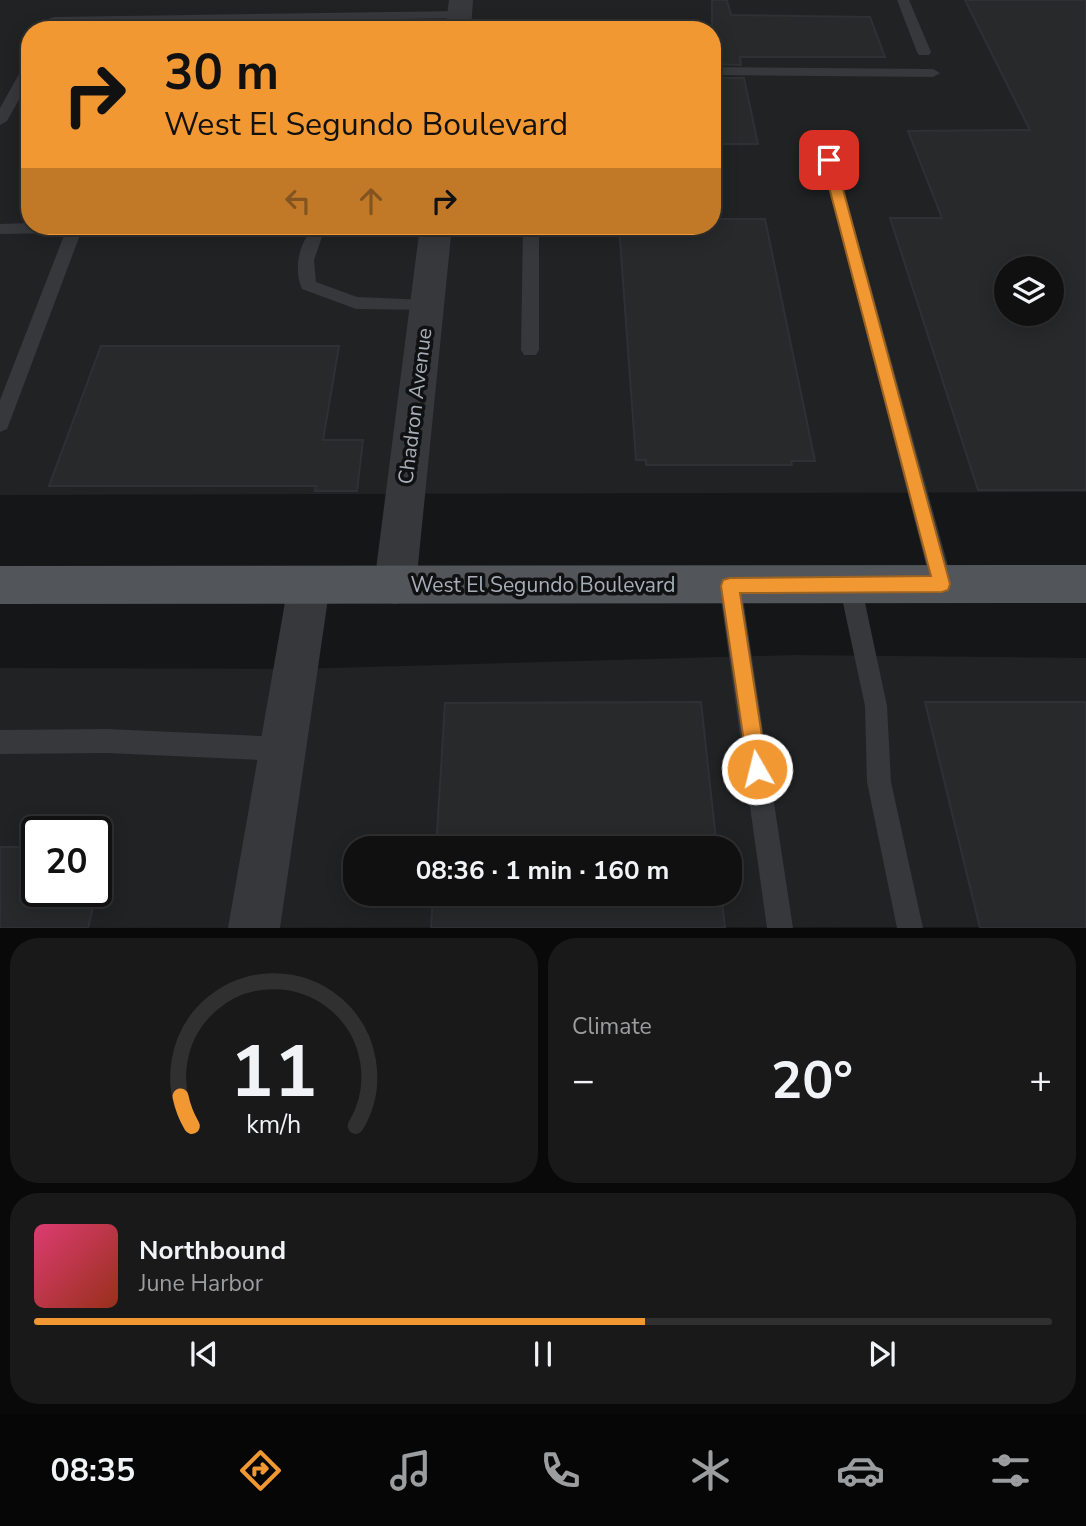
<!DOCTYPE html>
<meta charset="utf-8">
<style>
body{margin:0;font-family:"Nunito Sans",sans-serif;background:#19191a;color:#f1f3f6;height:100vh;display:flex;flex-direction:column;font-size:26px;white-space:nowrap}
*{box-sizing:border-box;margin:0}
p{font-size:23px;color:#9c9d9f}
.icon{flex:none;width:38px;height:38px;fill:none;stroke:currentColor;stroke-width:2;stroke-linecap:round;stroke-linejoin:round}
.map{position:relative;height:928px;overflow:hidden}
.details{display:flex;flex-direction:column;gap:10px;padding:10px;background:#090909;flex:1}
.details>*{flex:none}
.guide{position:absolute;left:21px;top:21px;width:700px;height:214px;border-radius:28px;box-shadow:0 4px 18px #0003,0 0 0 2px #303031;background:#f29833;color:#111;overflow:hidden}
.tools{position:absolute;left:994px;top:256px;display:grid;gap:14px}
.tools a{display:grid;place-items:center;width:70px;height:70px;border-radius:50%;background:#101011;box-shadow:0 4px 18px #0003,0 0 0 2px #303031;font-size:35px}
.speed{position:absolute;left:21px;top:816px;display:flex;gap:14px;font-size:35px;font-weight:700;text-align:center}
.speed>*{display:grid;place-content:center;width:91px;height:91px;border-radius:50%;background:#101011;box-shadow:0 4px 18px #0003,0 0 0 2px #303031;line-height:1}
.speed .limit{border:4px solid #111;border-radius:10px;background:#fff;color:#111}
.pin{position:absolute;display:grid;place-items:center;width:60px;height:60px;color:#fff;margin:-30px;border-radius:14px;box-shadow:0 4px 10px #0006}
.me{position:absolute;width:77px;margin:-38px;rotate:352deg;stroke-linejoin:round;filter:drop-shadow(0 0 5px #0008)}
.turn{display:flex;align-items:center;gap:24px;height:147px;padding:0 28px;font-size:32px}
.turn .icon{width:91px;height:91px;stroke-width:2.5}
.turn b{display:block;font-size:49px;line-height:60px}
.lanes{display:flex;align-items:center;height:66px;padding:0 28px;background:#0003;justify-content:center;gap:35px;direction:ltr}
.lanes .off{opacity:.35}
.big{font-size:52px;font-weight:700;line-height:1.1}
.details .widget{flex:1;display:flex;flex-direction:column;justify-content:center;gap:10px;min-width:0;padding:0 24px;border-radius:28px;background:#19191a}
.details .dial{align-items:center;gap:0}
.dial svg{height:182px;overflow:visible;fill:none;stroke:#303031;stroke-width:7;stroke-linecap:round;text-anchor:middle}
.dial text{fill:#f1f3f6;stroke:none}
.song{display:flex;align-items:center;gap:21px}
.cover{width:84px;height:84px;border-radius:10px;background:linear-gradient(135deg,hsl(340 70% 55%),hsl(10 70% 35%))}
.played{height:7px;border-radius:4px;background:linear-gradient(90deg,#f29833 60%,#303031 60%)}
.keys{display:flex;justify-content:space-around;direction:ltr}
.heat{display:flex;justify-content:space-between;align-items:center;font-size:38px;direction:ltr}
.details .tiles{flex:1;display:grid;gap:10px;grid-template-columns:1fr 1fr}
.widget:last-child{grid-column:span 2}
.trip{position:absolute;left:343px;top:836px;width:399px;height:70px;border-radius:28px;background:#101011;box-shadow:0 4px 18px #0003,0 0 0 2px #303031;font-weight:700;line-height:70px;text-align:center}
.tabs{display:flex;height:112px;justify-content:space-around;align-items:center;background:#060607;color:#9c9d9f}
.tabs .icon{width:49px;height:49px}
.tabs .selected{color:#f29833}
.tabs b{font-size:32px;color:#f1f3f6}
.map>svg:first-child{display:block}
</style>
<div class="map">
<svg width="1086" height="928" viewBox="0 0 1086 928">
<rect width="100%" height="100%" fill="#151617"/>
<path fill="#212224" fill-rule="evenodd" d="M 0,0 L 1086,0 L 1086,492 L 0,495 ZM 30,30 L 712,30 L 712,226 L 30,226 ZM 1006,268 L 1052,268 L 1052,313 L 1006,313 Z
M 795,655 L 1086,658 L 1086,927 L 0,928 L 0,668 L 295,669 ZM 37,831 L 96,831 L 96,891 L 37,891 ZM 355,849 L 730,849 L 730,894 L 355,894 Z"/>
<path fill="#28292b" stroke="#2f3033" stroke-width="2" fill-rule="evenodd" d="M 712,0 L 727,0 L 731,15 L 870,17 L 885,57 L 740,57 L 741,65 L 712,64 Z
M 965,0 L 1086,0 L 1086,490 L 978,490 L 890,218 L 942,218 L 908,131 L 1030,130 ZM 1006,268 L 1052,268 L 1052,313 L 1006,313 Z
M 712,78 L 744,78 L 758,144 L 712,144 Z
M 712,219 L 765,219 L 815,461 L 791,461 L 792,465 L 646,465 L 646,460 L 636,460 L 619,226 L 712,226 Z
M 101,346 L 339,346 L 323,440 L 363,440 L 357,491 L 315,491 L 316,486 L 49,486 Z
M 701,702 L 717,849 L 436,849 L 445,703 Z
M 925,702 L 1086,702 L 1086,928 L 980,928 Z
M 0,847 L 37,847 L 37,891 L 97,891 L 88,928 L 0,928 Z
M 433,894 L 721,894 L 725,928 L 431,928 Z"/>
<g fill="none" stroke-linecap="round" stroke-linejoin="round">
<path fill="#36383c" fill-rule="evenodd" d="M 897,0 L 909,0 L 931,52 L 929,55 L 919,55 L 917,52 Z
M 459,11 L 465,15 L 463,18 L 60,25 L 58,30 L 45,30 L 50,18 L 55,17 Z
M 30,63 L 30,80 L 7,121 L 0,125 L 0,108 L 23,67 Z
M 712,67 L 933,69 L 940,73 L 933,77 L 712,75 Z
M 829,155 L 836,160 L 953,584 L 949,591 L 942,594 L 935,591 L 931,584 L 822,160 Z
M 30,223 L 30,226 L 83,227 L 9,424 L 7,429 L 0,432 L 0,400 L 65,233 L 0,234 L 0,224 Z
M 318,226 L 339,226 L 322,237 L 314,260 L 316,282 L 357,297 L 427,300 L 433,302 L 435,306 L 433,310 L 356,309 L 302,289 C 293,270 299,236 318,226 Z
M 523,226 L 539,226 L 539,350 L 536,355 L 524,355 L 521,350 Z
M 850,574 L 857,577 L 861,584 L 887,706 L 891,782 L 923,928 L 897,928 L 867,782 L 865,706 L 839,584 L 843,577 Z
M 730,575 L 737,578 L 741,585 L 793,928 L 767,928 L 719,585 L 723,578 Z
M 107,729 L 282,737 L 290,741 L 294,749 L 290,757 L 282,761 L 107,753 L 0,754 L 0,730 Z"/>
<path fill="#36383c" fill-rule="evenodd" d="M 449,0 L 473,0 L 471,30 L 445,30 Z
M 420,226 L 452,226 L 416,585 L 410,598 L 395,604 L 380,598 L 374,585 Z
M 309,566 L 324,572 L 330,585 L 280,928 L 228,928 L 288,585 L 294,572 Z"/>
<path fill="#52565b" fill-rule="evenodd" d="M 1086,565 L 1086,603 L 0,604 L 0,566 Z"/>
</g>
<path fill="#f29833" stroke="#9d6321" stroke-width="2" d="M 829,157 L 835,160 L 950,584 L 948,590 L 942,592 L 740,593 L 767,769 L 764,776 L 757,779 L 750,776 L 748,769 L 721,586 L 723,580 L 730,578 L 931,576 L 822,160 Z"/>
<g text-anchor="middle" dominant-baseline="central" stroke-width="7" stroke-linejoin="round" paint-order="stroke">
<g font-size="21" fill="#a7aeb7" stroke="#101112">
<text transform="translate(415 406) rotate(-83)">Chadron Avenue</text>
<text x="543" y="585">West El Segundo Boulevard</text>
</g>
</g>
</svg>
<div class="tools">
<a><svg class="icon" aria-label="layers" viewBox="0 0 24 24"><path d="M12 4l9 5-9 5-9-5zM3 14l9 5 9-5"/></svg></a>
</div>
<div class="speed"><div class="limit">20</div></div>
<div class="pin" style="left:829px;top:160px;background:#d93025"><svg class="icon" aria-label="arrive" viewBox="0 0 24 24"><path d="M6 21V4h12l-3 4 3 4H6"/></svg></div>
<svg class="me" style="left:757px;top:769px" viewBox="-20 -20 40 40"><circle r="17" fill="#f29833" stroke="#fff" stroke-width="3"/><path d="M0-11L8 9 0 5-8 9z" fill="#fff"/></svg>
<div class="trip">08:36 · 1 min · 160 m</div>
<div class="guide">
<div class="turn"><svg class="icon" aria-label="right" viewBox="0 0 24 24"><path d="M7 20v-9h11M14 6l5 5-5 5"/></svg><div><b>30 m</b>West El Segundo Boulevard</div></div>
<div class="lanes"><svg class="icon off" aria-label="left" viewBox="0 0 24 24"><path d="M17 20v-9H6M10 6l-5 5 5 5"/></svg><svg class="icon off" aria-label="ahead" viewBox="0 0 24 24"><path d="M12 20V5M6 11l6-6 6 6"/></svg><svg class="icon" aria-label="right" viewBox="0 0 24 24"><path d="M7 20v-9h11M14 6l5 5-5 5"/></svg></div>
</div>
</div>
<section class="details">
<div class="tiles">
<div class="widget dial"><svg viewBox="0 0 100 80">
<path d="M14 69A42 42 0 1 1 86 69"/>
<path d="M14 69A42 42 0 0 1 9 56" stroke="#f29833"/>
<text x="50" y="56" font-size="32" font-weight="700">11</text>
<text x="50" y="72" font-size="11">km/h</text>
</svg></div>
<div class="widget"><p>Climate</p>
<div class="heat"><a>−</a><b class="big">20°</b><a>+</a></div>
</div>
<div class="widget">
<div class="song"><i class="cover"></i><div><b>Northbound</b><p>June Harbor</p></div></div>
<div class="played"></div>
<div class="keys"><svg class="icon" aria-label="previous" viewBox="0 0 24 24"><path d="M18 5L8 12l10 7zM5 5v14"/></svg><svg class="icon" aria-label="pause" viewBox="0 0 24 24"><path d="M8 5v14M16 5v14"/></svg><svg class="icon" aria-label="next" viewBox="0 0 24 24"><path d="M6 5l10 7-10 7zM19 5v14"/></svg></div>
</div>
</div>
</section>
<nav class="tabs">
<b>08:35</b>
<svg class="icon selected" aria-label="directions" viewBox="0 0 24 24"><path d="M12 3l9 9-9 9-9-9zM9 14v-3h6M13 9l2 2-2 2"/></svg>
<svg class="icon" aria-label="music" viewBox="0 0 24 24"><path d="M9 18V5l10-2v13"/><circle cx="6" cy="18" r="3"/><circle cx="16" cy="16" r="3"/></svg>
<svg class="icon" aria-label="phone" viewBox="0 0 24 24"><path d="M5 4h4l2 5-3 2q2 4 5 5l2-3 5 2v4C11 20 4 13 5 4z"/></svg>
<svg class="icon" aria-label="climate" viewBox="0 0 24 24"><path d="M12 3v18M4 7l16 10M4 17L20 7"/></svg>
<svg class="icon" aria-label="car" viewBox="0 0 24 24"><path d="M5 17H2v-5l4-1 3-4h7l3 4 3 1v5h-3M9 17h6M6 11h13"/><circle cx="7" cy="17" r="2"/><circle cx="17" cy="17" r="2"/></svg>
<svg class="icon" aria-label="filters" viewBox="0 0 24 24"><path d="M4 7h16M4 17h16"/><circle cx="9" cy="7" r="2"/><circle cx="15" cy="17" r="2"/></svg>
</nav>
